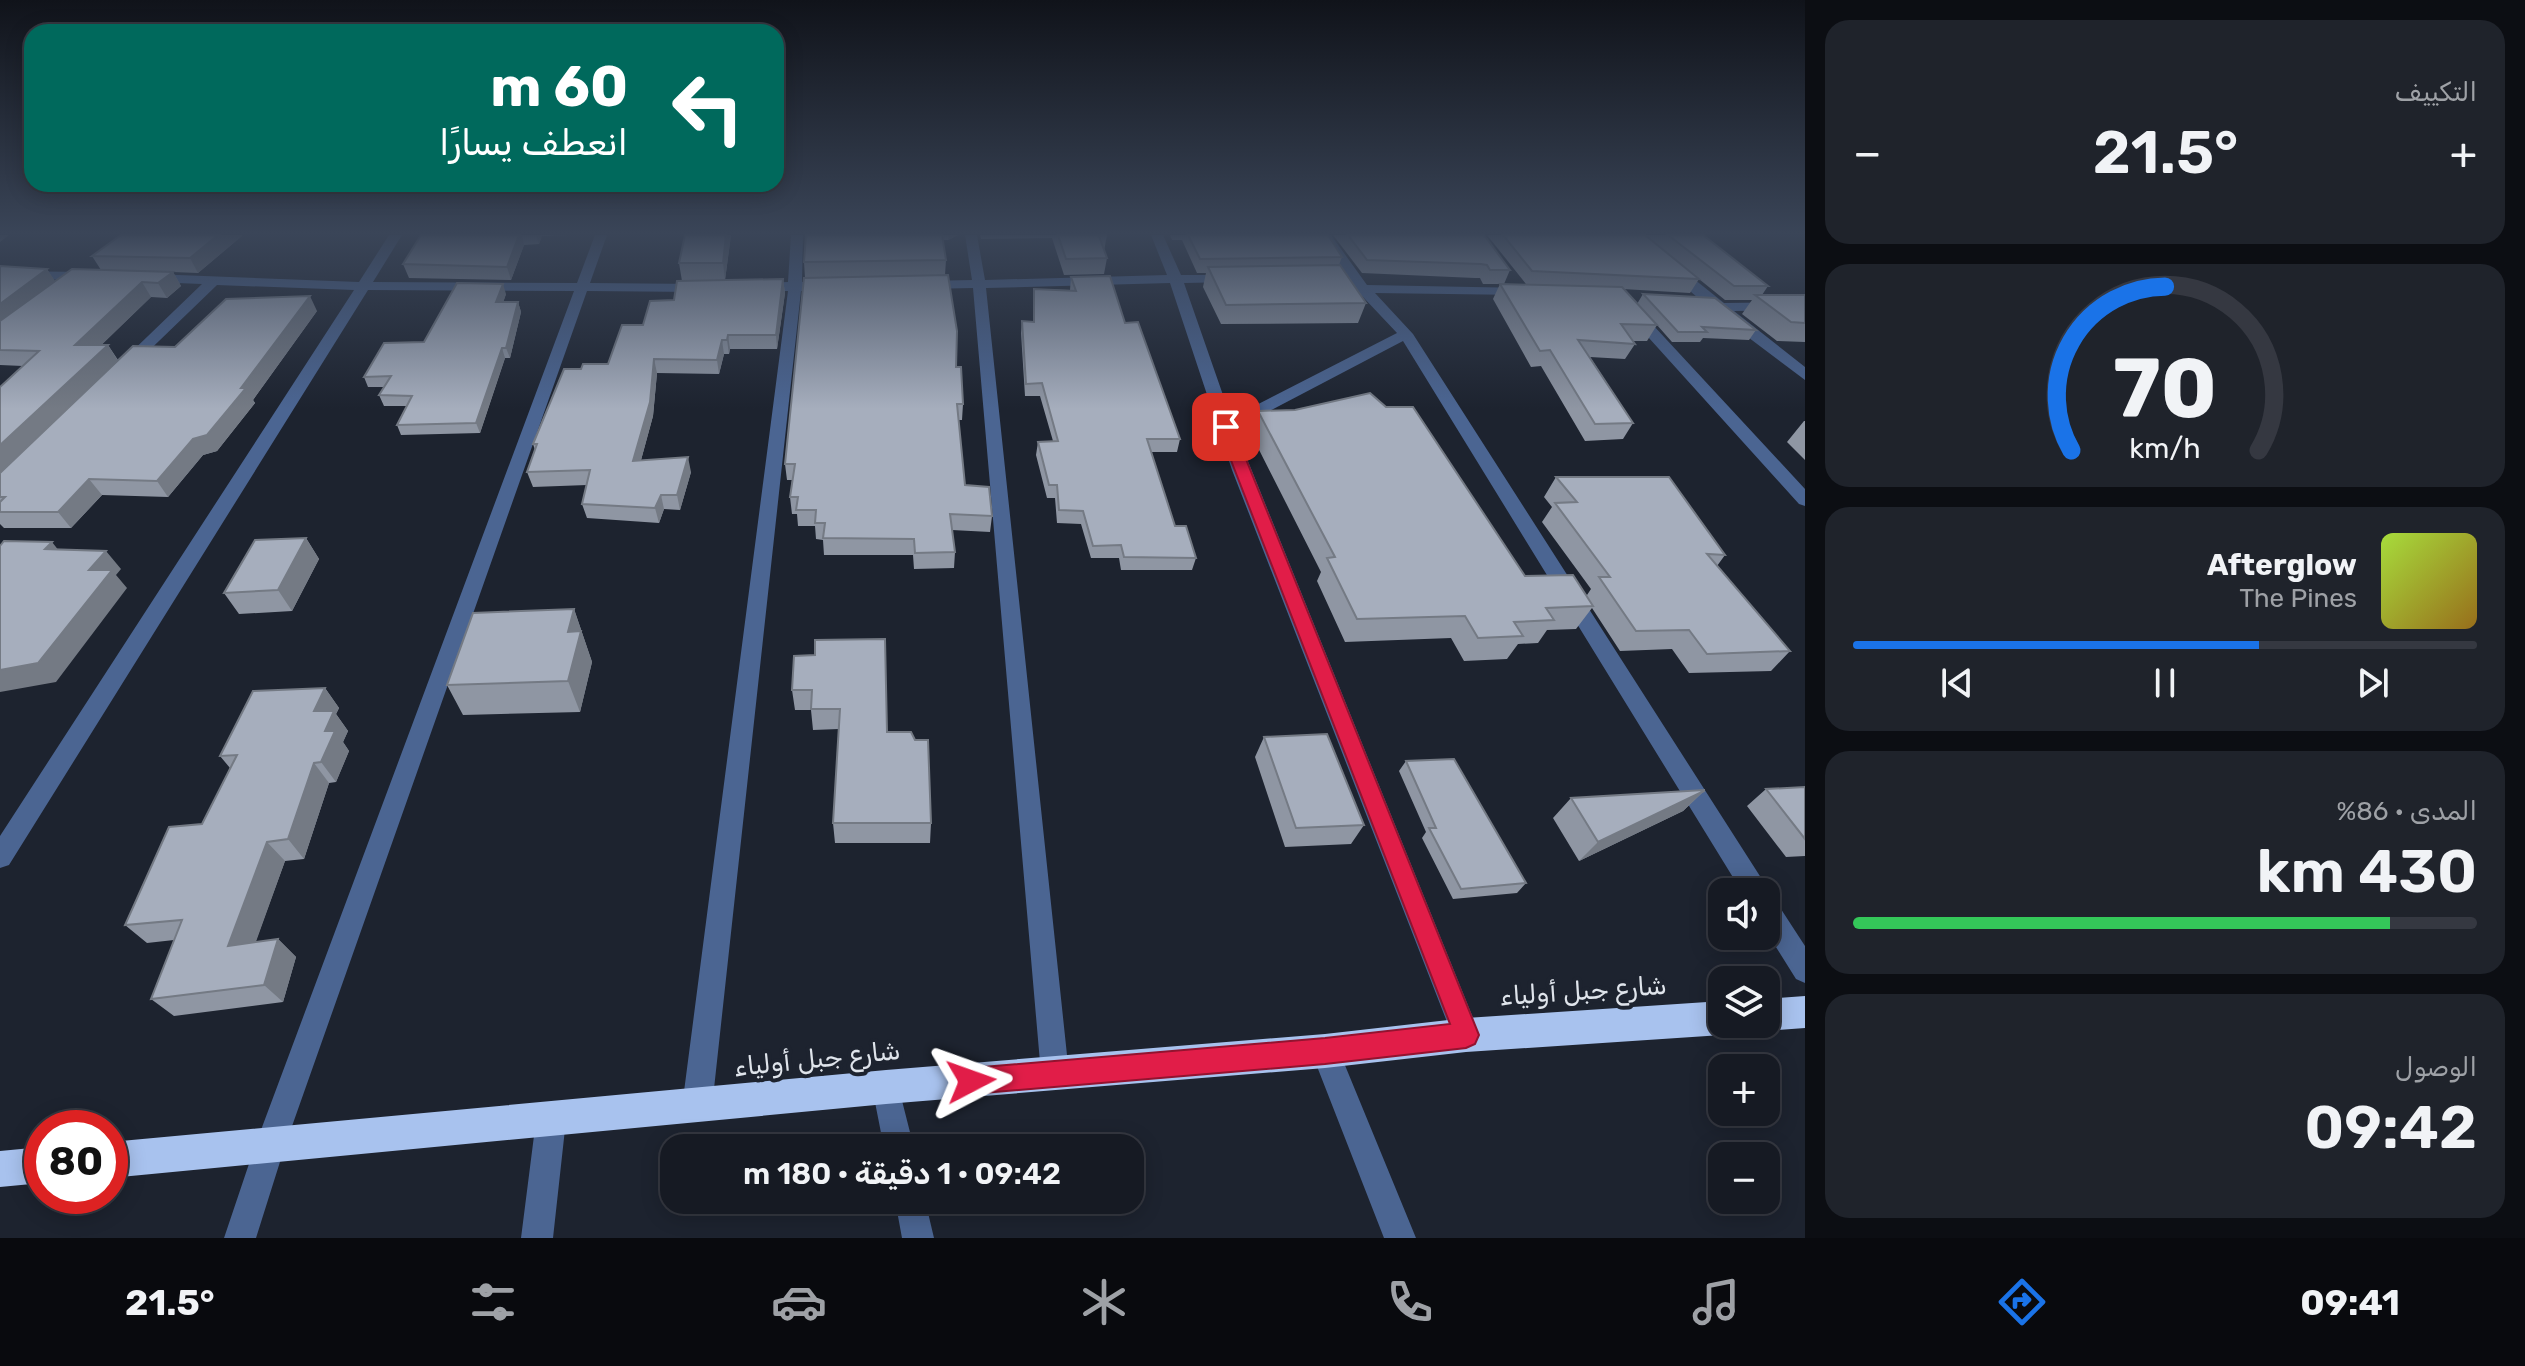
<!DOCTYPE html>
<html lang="ar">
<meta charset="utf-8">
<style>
body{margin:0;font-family:Rubik,"Noto Naskh Arabic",sans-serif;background:#1f232b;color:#f1f3f6;direction:rtl;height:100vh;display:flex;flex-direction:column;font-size:30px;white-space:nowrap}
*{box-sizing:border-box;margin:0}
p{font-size:26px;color:#9ea1a6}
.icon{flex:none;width:44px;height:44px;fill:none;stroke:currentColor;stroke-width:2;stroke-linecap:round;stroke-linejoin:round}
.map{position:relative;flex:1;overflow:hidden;direction:ltr}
.sheet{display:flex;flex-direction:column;gap:20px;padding:20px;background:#0c0e13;width:720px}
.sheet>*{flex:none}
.top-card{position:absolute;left:24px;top:24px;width:760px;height:168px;border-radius:24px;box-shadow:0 4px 20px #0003,0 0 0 2px #353841;direction:rtl;background:#00695c;color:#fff;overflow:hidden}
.buttons{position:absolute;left:1708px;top:878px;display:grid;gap:16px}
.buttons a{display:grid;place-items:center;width:72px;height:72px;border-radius:16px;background:#161a23;box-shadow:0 4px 20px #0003,0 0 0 2px #353841;font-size:40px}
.speed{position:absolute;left:24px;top:1110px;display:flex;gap:16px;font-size:40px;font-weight:700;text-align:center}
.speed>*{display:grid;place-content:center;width:104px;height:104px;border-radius:50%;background:#161a23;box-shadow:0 4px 20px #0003,0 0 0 2px #353841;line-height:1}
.speed .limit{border:12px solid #d22;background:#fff;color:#111}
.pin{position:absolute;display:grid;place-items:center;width:68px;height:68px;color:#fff;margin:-34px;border-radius:16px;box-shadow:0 4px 12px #0006}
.me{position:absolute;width:88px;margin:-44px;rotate:86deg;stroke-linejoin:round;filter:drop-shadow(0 0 6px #0008)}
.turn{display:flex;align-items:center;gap:28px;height:168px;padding:0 24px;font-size:36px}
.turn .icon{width:104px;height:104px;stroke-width:2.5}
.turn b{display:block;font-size:56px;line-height:68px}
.big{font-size:60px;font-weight:600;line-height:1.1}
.sheet .tile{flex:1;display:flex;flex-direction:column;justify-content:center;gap:12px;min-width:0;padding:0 28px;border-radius:24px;background:#1f232b}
.sheet .dial{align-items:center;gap:0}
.dial svg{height:208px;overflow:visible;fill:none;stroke:#353841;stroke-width:7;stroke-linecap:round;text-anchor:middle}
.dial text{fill:#f1f3f6;stroke:none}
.song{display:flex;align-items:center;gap:24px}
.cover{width:96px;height:96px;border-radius:12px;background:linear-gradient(135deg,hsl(80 70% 55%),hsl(40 70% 35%))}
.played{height:8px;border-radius:4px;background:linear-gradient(90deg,#1a73e8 65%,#353841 65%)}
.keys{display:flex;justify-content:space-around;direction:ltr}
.heat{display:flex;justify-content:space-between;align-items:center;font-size:44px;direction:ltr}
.charge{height:12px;border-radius:6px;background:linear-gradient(90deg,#34c759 86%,#353841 0)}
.trip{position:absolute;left:660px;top:1134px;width:484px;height:80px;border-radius:24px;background:#161a23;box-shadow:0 4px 20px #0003,0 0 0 2px #353841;font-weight:600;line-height:80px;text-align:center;direction:rtl}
.tabs{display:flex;height:128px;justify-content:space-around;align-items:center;background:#090a0e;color:#9ea1a6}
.tabs .icon{width:56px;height:56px}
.tabs .current{color:#1a73e8}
.tabs b{font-size:36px;color:#f1f3f6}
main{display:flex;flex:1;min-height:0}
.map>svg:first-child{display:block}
</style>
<main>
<section class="sheet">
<div class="tile"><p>التكييف</p>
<div class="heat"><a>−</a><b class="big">21.5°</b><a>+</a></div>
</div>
<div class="tile dial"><svg viewBox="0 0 100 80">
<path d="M14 69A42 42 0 1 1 86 69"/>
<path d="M14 69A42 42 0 0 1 50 6" stroke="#1a73e8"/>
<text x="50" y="56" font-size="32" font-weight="700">70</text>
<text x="50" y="72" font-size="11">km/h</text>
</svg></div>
<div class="tile">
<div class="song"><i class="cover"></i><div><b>Afterglow</b><p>The Pines</p></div></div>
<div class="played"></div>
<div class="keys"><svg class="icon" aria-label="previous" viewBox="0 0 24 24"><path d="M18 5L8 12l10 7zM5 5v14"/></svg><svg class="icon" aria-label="pause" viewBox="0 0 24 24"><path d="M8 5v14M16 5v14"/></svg><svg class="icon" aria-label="next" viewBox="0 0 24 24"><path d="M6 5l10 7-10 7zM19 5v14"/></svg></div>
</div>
<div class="tile"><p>المدى · 86%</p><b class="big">430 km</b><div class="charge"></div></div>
<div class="tile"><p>الوصول</p><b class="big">09:42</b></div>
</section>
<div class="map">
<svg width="1805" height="1238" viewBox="0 0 1805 1238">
<rect width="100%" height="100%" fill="#1d232f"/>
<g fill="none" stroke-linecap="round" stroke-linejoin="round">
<path fill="#4b6592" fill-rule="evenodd" d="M 389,235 L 402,235 L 373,282 L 577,283 L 595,235 L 607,235 L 590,283 L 700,284 L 707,288 L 700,292 L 587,291 L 285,1146 L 256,1238 L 224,1238 L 255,1146 L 574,291 L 368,290 L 9,865 L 0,868 L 0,836 L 354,290 L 217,285 L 131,368 L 121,368 L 121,362 L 202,284 L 152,282 L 145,278 L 152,274 L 359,282 Z
M 791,235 L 803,235 L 802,282 L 828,282 L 835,286 L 828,290 L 801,291 L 712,1107 L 707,1117 L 697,1122 L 687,1117 L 682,1107 L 788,291 L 760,291 L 753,287 L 760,283 L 788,282 Z
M 965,235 L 977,235 L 985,280 L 1167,275 L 1151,235 L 1163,235 L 1181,275 L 1237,275 L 1239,278 L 1232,282 L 1184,283 L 1231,418 L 1397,333 L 1347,280 L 1318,235 L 1331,235 L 1367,285 L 1527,288 L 1527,294 L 1522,295 L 1375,293 L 1413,334 L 1765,884 L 1769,892 L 1767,896 L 1775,900 L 1805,946 L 1805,983 L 1796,979 L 1766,931 L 1766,892 L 1742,892 L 1403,341 L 1235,429 L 1480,1035 L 1476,1045 L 1466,1049 L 1456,1045 L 1232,470 L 1170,283 L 986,288 L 1069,1074 L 1065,1084 L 1055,1088 L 1045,1084 L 1041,1074 L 973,288 L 924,289 L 917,285 L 924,281 L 972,280 Z
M 1625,235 L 1639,235 L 1724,303 L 1805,302 L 1805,310 L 1734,311 L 1805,367 L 1805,380 L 1712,310 Z
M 0,271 L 88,272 L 95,276 L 88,280 L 0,279 Z
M 1635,310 L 1640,311 L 1805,489 L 1805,506 L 1799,504 L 1630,317 L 1628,314 Z
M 1325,1037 L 1335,1041 L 1416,1238 L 1384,1238 L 1311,1051 L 1315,1041 Z
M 886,1073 L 896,1077 L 914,1148 L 884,1148 L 872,1087 L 876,1077 Z
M 551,1105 L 561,1110 L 566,1120 L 553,1238 L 521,1238 L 536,1120 L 541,1110 Z
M 895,1200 L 925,1200 L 934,1238 L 902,1238 Z"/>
<path fill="#a8c2ee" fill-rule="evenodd" d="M 1805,996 L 1805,1028 L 1766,1031 L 1754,1027 L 1753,1024 L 1766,1024 L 1766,999 Z
M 1722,1001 L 1722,1024 L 1736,1024 L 1734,1030 L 1722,1035 L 1466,1052 L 1325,1068 L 886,1104 L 110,1178 L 110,1142 L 886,1070 L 1325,1034 L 1466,1018 Z
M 42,1147 L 42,1183 L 0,1187 L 0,1151 Z"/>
</g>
<path fill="#8f96a3" d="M 243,235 L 198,273 L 173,272 L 181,286 L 167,298 L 151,297 L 101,345 L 108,345 L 118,360 L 317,311 L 253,400 L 255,403 L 217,451 L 203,455 L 168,497 L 102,495 L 71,528 L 4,528 L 0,524 L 0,387 L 23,366 L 0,365 L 0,266 L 47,269 L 55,282 L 101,270 L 92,256 Z
M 421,235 L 567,235 L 542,236 L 539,244 L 524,245 L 511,280 L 409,278 L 403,264 Z
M 685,235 L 731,235 L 725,280 L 682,281 L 679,263 Z
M 806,235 L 958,235 L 948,240 L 943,240 L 946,260 L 945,275 L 956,367 L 963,404 L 962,420 L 958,420 L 965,485 L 992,516 L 990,532 L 952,530 L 955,552 L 954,568 L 914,569 L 913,555 L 824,555 L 823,540 L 816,539 L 815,526 L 798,526 L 797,514 L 792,514 L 790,497 L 792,480 L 787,480 L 785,464 L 805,278 L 804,262 Z
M 980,235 L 1107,235 L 1104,251 L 1107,258 L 1104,274 L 1064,275 L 1052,238 L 981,239 Z
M 1170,235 L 1328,235 L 1342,257 L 1339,265 L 1366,303 L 1358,323 L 1221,324 L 1203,287 L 1206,273 L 1197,273 L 1182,240 L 1172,240 Z
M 1333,235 L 1484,235 L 1510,270 L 1504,284 L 1483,284 L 1480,278 L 1475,278 L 1362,273 Z
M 1487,235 L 1703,235 L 1768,286 L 1762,295 L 1805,295 L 1805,342 L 1777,341 L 1742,314 L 1752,300 L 1725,300 L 1699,279 L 1690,293 L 1623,289 L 1637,304 L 1643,294 L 1756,330 L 1749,340 L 1703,338 L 1700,342 L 1672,342 L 1657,325 L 1647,341 L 1633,341 L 1635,344 L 1625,359 L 1590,357 L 1633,423 L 1623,439 L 1585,441 L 1541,366 L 1531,367 L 1493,299 L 1500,284 L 1553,285 L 1526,284 Z
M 1071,277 L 1125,323 L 1180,439 L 1177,452 L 1151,452 L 1175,526 L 1196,558 L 1192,570 L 1121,570 L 1119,558 L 1091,558 L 1081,524 L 1057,523 L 1055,498 L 1047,498 L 1036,455 L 1038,442 L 1053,441 L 1040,396 L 1025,396 L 1021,333 L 1022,321 L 1033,322 L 1034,289 L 1070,290 Z
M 783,279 L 785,293 L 777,349 L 730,349 L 729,354 L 724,354 L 719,374 L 657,373 L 653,416 L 641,460 L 691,472 L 680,510 L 664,509 L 659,523 L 587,518 L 582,504 L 587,485 L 533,487 L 527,472 L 535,450 L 533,444 L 581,369 L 608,364 L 643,325 L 674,300 Z
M 506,294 L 503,302 L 518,302 L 521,312 L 510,358 L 505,358 L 480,433 L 401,435 L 397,425 L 407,406 L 384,406 L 379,395 L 385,387 L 368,387 L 364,377 Z
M 1258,411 L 1525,576 L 1587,595 L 1591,589 L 1542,522 L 1552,507 L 1544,497 L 1556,477 L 1725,555 L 1717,566 L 1790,651 L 1771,671 L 1689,673 L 1672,649 L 1620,651 L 1592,608 L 1576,629 L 1547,630 L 1538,643 L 1518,644 L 1507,659 L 1464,661 L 1451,638 L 1345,642 L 1317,581 L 1321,572 L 1251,434 Z
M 1804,421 L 1805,421 L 1805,460 L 1787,442 Z
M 306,538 L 319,559 L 292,611 L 239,614 L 224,593 Z
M 574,609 L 592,662 L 580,712 L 463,715 L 447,685 Z
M 794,656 L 887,732 L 931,823 L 930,843 L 835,843 L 833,823 L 839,729 L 813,730 L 811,710 L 795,710 L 792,690 Z
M 325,688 L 339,708 L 336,714 L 348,731 L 343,742 L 349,751 L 336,782 L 329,783 L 304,859 L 285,861 L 255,943 L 278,939 L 296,957 L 283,1002 L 174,1016 L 151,999 L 174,940 L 147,943 L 125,925 L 202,824 L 230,768 L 220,756 Z
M 1264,737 L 1364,825 L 1351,844 L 1285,847 L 1255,757 Z
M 1406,761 L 1526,883 L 1517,893 L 1453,899 L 1422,838 L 1426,832 L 1399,771 Z
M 1805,787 L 1805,856 L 1786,857 L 1747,806 L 1766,789 Z
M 1704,791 L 1683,811 L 1579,861 L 1553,818 L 1571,798 Z"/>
<path fill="#747a84" d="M 0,235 L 9,235 L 0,242 Z
M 218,235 L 243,235 L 198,273 L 190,258 Z
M 519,235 L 522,235 L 524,245 L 511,280 L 507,267 Z
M 536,235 L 542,235 L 539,244 Z
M 726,235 L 731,235 L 725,280 L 723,263 Z
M 949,235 L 958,235 L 948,240 Z
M 47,269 L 57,284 L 0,327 L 0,304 Z
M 173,272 L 181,286 L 167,298 L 158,283 Z
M 783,279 L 785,293 L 777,349 L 776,335 Z
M 142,282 L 151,297 L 86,360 L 75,345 Z
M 503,284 L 506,294 L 500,312 L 496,302 Z
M 310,296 L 317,311 L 253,400 L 255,403 L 217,451 L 203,455 L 168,497 L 157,481 L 193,439 L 241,388 Z
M 518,302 L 521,312 L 510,358 L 506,348 Z
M 728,335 L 730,349 L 729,354 L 727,340 Z
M 722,340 L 724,354 L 719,374 L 717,360 Z
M 108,345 L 118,361 L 0,474 L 0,445 Z
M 502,348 L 505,358 L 480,433 L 476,423 Z
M 654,359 L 657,373 L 653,416 L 637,475 L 633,461 Z
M 688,457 L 691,472 L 680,510 L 677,495 Z
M 89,479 L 102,495 L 71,528 L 58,512 Z
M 661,495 L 664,509 L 659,523 L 655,508 Z
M 306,538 L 319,559 L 292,611 L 278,590 Z
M 52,542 L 67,561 L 45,549 Z
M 106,551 L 121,569 L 116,575 L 127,588 L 56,682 L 0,692 L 0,670 Z
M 574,609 L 592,662 L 580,712 L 568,681 L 568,632 Z
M 325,688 L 339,708 L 336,714 L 348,731 L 343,742 L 349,751 L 336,782 L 321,762 L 314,711 Z
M 314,763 L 329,783 L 304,859 L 288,839 Z
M 1704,791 L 1683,811 L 1579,861 L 1598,842 Z
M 267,842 L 285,861 L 248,964 L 228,946 Z
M 278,939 L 296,957 L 283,1002 L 264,985 Z"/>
<path fill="#a6aebd" stroke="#747a84" stroke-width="2" d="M 121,235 L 218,235 L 190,258 L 92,256 Z
M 421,235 L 519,235 L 507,267 L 403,264 Z
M 685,235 L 726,235 L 723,263 L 679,263 Z
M 806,235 L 942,235 L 946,260 L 804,262 Z
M 1058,235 L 1107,235 L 1099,236 L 1107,258 L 1066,259 Z
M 1188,235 L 1328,235 L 1342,257 L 1200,259 Z
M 1348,235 L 1484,235 L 1510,270 L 1490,270 L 1487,265 L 1481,264 L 1367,260 Z
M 1503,235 L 1645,235 L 1699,279 L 1532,271 Z
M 1668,235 L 1703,235 L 1768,286 L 1734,286 Z
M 1340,265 L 1366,303 L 1226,305 L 1208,267 Z
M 0,266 L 47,269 L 0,304 Z
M 72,269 L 173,272 L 158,283 L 142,282 L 75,345 L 108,345 L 0,445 L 0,387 L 39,351 L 0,350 L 0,321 Z
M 948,275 L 957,331 L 956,367 L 961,367 L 963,404 L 957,404 L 965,485 L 989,487 L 992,516 L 950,514 L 955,552 L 915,553 L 914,539 L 823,538 L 825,523 L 815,523 L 816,510 L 796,510 L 798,497 L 790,497 L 795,464 L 785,464 L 804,278 Z
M 1110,276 L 1125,323 L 1138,322 L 1180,439 L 1147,439 L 1175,526 L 1186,526 L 1196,558 L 1124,557 L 1121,545 L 1093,546 L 1083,511 L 1059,510 L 1057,485 L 1049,485 L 1038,442 L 1058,441 L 1042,383 L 1026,384 L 1022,321 L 1034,322 L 1034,289 L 1076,291 L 1071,277 Z
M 783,279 L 776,335 L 728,335 L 727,340 L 722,340 L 717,360 L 654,359 L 650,402 L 633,461 L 688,457 L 677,495 L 661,495 L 655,508 L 582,504 L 590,470 L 527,472 L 537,444 L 533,444 L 564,369 L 581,369 L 583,364 L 608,364 L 622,325 L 643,325 L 650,301 L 674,300 L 677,281 Z
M 457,283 L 503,284 L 496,302 L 518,302 L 506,348 L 502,348 L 476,423 L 397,425 L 412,396 L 379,395 L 391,376 L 364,377 L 384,343 L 424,342 Z
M 1500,284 L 1622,287 L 1657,325 L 1621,324 L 1635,344 L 1578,340 L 1633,423 L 1595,424 L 1550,350 L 1540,351 Z
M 1643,294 L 1715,298 L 1756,330 L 1702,327 L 1707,332 L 1678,332 Z
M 1755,295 L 1805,295 L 1805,323 L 1791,322 Z
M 310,296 L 241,388 L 246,388 L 207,435 L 193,439 L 157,481 L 89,479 L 58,512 L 0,512 L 0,502 L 5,497 L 0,497 L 0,473 L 133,346 L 175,347 L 226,299 Z
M 1370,393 L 1386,407 L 1413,407 L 1525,576 L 1573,575 L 1593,606 L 1546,608 L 1554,620 L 1514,622 L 1523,636 L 1478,638 L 1465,616 L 1357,619 L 1327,558 L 1335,557 L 1258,411 L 1295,410 Z
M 1556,477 L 1669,477 L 1725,555 L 1707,554 L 1790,651 L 1707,654 L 1689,630 L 1636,631 L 1599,577 L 1610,577 L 1555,503 L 1577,502 Z
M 306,538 L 278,590 L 224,593 L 255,540 Z
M 4,541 L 52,542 L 45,549 L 106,551 L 89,570 L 112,570 L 38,663 L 0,670 L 0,546 Z
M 574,609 L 568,632 L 581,631 L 568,681 L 447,685 L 473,613 Z
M 885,639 L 887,732 L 911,732 L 915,740 L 928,740 L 931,823 L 833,823 L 840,709 L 811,709 L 812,690 L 792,690 L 794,656 L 815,655 L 815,640 Z
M 325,688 L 314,711 L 334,711 L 325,731 L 335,731 L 321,762 L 314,763 L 288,839 L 267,842 L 228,946 L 278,939 L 264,985 L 151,999 L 182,920 L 125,925 L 169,827 L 202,824 L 237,755 L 220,756 L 253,691 Z
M 1327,734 L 1364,825 L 1296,828 L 1264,737 Z
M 1454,759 L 1526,883 L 1461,889 L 1429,828 L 1436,828 L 1406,761 Z
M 1805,787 L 1805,839 L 1766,789 Z
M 1704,790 L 1704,791 L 1598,842 L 1571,798 Z"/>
<linearGradient id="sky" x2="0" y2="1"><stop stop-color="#10131a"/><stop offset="0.57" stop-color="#3a4558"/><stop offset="1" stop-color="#3a4558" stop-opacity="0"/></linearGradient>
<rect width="1805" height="409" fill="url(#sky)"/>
<path fill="#e11d48" stroke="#92132f" stroke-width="2" d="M 1226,422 L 1233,427 L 1479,1035 L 1475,1044 L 1466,1048 L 1325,1064 L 971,1094 L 962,1090 L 958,1081 L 962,1071 L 971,1068 L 1325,1038 L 1450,1024 L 1218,427 Z"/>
<g text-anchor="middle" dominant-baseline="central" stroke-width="8" stroke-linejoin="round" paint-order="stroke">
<g font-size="26" fill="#dfe4eb" stroke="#1d232f">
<text transform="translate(1583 991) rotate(-4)">شارع جبل أولياء</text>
<text transform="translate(817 1059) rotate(-6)">شارع جبل أولياء</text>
</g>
</g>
</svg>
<div class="buttons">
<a><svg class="icon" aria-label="sound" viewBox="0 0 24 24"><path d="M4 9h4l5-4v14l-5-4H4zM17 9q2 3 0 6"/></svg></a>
<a><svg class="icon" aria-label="layers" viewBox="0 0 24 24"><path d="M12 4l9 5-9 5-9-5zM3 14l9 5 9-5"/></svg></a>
<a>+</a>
<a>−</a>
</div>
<div class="speed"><div class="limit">80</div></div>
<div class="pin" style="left:1226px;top:427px;background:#d93025"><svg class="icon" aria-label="arrive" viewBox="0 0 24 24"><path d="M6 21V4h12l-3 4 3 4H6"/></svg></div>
<svg class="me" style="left:971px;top:1081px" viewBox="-20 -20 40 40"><path d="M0-17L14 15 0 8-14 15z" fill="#e11d48" stroke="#fff" stroke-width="4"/></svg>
<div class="trip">09:42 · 1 دقيقة · 180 m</div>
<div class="top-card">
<div class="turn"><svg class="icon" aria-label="left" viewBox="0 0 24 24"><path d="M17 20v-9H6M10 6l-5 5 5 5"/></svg><div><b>60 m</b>انعطف يسارًا</div></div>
</div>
</div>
</main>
<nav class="tabs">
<b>09:41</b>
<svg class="icon current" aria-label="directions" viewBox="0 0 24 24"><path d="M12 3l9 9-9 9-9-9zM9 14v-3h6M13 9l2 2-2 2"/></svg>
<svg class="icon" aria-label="music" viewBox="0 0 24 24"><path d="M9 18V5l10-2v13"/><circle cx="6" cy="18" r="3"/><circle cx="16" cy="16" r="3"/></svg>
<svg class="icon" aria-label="phone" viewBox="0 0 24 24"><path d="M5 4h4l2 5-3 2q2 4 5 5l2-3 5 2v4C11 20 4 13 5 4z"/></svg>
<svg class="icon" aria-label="climate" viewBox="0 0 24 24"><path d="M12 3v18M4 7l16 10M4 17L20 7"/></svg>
<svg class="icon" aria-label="car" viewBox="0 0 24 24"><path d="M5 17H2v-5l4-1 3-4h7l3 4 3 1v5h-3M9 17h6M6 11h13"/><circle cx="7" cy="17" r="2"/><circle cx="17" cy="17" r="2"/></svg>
<svg class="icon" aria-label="filters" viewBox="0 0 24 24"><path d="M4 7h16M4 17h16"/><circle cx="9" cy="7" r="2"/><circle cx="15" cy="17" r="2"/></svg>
<b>21.5°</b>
</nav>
